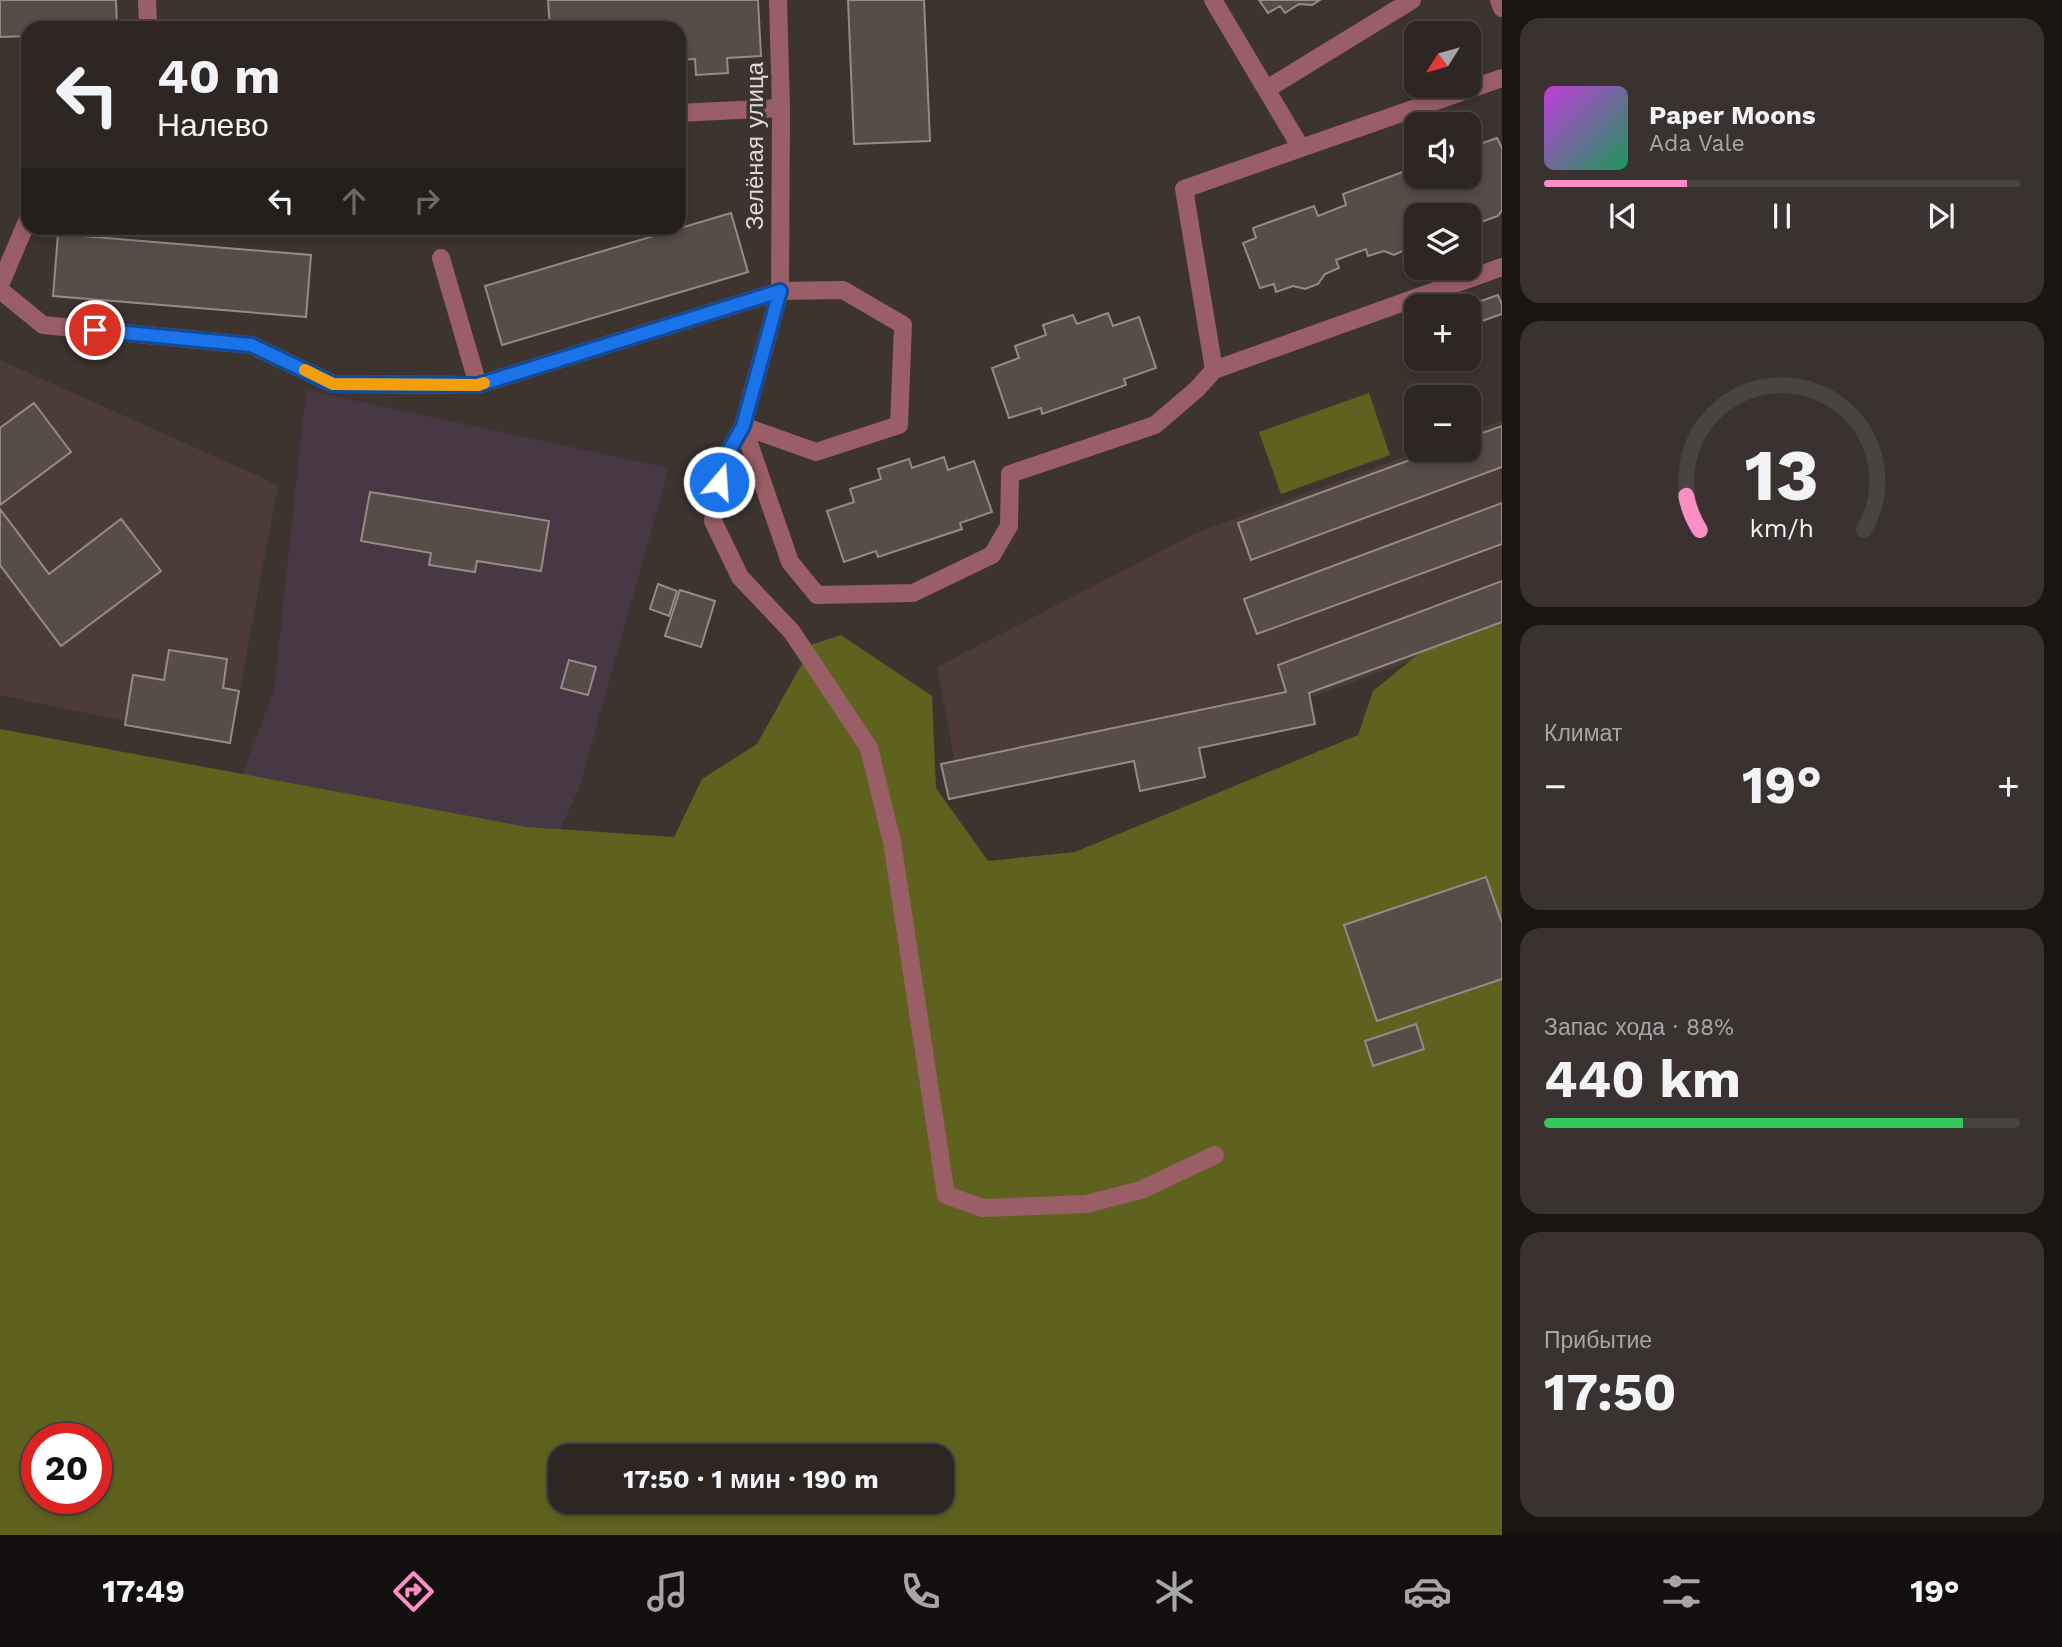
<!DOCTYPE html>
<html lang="ru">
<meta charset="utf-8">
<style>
body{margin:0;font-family:"Work Sans",sans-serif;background:#3a3230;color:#f1f3f6;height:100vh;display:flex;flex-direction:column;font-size:26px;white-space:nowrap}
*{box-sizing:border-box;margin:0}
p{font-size:23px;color:#a7a5a6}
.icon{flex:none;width:38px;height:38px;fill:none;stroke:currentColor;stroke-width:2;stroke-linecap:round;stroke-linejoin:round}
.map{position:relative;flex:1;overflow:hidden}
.drawer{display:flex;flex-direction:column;gap:18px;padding:18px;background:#191513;width:560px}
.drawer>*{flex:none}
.banner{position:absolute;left:21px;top:21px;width:665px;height:214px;border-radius:21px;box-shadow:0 4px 10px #0003,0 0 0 2px #494341;background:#2e2623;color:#f1f3f6;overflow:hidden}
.needle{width:46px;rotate:233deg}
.controls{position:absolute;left:1404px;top:21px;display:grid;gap:14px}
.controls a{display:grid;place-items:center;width:77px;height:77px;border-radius:14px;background:#2e2623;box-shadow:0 4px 10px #0003,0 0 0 2px #494341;font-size:35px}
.speed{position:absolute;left:21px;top:1423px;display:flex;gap:14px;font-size:35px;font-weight:700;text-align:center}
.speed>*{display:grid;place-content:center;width:91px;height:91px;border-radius:50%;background:#2e2623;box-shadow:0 4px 10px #0003,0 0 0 2px #494341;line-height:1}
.speed .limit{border:10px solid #d22;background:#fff;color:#111}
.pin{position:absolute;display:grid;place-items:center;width:60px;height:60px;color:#fff;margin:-30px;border:4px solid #fff;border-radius:50%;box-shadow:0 2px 7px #0007}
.me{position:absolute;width:77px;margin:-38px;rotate:18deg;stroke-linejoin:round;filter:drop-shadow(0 0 5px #0008)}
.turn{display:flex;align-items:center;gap:24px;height:147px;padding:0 21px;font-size:32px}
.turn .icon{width:91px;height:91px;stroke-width:2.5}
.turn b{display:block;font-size:49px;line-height:60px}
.lanes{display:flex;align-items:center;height:66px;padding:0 21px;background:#0003;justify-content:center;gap:35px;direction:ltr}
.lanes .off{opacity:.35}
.big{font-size:52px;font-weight:700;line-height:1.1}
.drawer .widget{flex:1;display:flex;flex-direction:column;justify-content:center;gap:10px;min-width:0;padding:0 24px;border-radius:21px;background:#3a3230}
.drawer .dial{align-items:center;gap:0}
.dial svg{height:182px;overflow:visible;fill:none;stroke:#494341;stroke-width:7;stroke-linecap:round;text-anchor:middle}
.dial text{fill:#f1f3f6;stroke:none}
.song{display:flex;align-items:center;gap:21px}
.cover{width:84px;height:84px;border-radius:10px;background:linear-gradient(135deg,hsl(290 70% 55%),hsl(150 70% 35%))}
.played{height:7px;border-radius:4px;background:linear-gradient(90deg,#fb8fc5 30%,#494341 30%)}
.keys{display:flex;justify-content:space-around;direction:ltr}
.heat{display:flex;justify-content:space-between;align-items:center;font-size:38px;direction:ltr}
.charge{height:10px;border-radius:5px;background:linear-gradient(90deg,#34c759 88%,#494341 0)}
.trip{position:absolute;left:548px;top:1444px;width:406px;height:70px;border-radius:21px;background:#2e2623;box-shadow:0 4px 10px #0003,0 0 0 2px #494341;font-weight:700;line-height:70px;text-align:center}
.tab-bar{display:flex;height:112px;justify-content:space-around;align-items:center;background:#120f0e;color:#a7a5a6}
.tab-bar .icon{width:49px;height:49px}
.tab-bar .selected{color:#fb8fc5}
.tab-bar b{font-size:32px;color:#f1f3f6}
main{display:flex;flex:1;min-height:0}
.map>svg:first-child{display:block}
</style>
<main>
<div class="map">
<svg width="1502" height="1535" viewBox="0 0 1502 1535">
<rect width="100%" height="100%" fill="#3d332f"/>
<path fill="#4d3c35" d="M 0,360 L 278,485 L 230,743 L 0,695 Z
M 1502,420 L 1502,628 L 1254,718 L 957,774 L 937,667 L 1196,533 L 1423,450 L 1468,450 L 1468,433 Z"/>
<path fill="#473844" d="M 306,390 L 669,468 L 579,789 L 395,1185 L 144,1038 L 274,690 Z"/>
<path fill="#5f621f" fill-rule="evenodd" d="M 1369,393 L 1390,455 L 1281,494 L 1259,432 Z
M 1502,618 L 1502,1535 L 0,1535 L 0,729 L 527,827 L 674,837 L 702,779 L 757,744 L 813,644 L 841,635 L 932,696 L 936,788 L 988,861 L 1075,852 L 1358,735 L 1373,691 L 1426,648 ZM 37,1438 L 96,1438 L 96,1498 L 37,1498 ZM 560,1456 L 942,1456 L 942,1502 L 560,1502 Z"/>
<path fill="#574c48" stroke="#968a86" stroke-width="2" d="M 0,0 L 116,0 L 117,28 L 28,28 L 28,36 L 0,37 Z
M 548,0 L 758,0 L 761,56 L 727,58 L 728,73 L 696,75 L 695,59 L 679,60 L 679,28 L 550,28 Z
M 848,0 L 924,0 L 930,141 L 854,144 Z
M 1259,0 L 1320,0 L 1312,5 L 1299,4 L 1285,13 L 1280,6 L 1268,13 Z
M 1497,138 L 1502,148 L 1502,210 L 1498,216 L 1484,221 L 1477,217 L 1468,220 L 1468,215 L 1416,215 L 1416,239 L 1407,249 L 1394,255 L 1384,251 L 1368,256 L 1366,249 L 1336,260 L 1339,268 L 1325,274 L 1318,284 L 1305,289 L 1293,286 L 1276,292 L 1274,284 L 1260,288 L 1243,243 L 1256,238 L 1253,228 L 1314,206 L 1318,216 L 1346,205 L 1343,194 L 1405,171 L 1409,183 L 1423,177 L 1468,177 L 1468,148 Z
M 731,213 L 748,272 L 502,345 L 485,286 Z
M 58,234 L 311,255 L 306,317 L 53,296 Z
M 1498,295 L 1502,305 L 1502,314 L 1479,322 L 1472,304 Z
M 1108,313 L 1113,326 L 1139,317 L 1156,368 L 1124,379 L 1126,385 L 1042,414 L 1041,408 L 1009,418 L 992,368 L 1019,358 L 1015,346 L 1046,335 L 1043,325 L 1073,315 L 1077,324 Z
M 34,403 L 71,452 L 0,505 L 0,428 Z
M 1502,426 L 1502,467 L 1251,560 L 1238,523 L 1437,450 L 1468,450 L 1468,438 Z
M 944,457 L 948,470 L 974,461 L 992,512 L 960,523 L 962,529 L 878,557 L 876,551 L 844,562 L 827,511 L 854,502 L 850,489 L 881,479 L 878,469 L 909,459 L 912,468 Z
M 370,492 L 549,521 L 541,571 L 477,561 L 475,572 L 429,565 L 431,553 L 361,541 Z
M 1502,503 L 1502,544 L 1257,634 L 1244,599 Z
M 0,509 L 49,574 L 121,519 L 161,571 L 61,646 L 0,565 Z
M 1502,581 L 1502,622 L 1309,693 L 1315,724 L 1199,748 L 1205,777 L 1140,791 L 1134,761 L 949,799 L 941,764 L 1286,692 L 1278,665 Z
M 658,584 L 677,591 L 669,616 L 650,609 Z
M 680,590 L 715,601 L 701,647 L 665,636 Z
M 169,650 L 227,659 L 223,688 L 239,691 L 230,743 L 125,725 L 133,675 L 164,680 Z
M 569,660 L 596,667 L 588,695 L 561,688 Z
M 1486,877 L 1502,923 L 1502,979 L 1377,1021 L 1344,925 Z
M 1416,1024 L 1424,1049 L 1373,1066 L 1365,1041 Z"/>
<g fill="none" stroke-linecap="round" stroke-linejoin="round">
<path stroke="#9a5e67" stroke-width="18" d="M 778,0 L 781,108 L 780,291 L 743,426 L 790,562 L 817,595 L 913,593 L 992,555 L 1009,526 L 1010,474 L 1155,425 L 1197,389 L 1214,370 L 1502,267
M 1213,0 L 1301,148 L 1184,189 L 1214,370
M 1499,0 L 1502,8
M 145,28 L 148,24 L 147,0
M 1267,89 L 1412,0
M 679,113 L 781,108
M 1301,148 L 1502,78
M 441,258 L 478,385
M 0,285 L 28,219
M 0,290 L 43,325 L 251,345 L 333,384 L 478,385 L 780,291 L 843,290 L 903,325 L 899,425 L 816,452 L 743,426 L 722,463 L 713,521 L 740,577 L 792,632 L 869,748 L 892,842 L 946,1195 L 983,1208 L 1086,1204 L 1141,1190 L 1215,1155"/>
</g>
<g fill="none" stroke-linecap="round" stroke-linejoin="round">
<g stroke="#114b97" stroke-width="18">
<path id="route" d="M 95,330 L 251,345 L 333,384 L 478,385 L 780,291 L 743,426 L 722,463 L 719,482"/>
</g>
<use href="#route" stroke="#1a73e8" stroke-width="12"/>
<path stroke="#f59e0b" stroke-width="12" d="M 305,370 L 333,384 L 478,385 L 484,383"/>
</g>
<g text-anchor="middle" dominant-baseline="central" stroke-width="7" stroke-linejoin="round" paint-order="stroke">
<g font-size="24" fill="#e0d9d7" stroke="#3d332f">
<text transform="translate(755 146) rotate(-90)">Зелёная улица</text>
</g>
</g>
</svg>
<div class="controls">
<a><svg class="needle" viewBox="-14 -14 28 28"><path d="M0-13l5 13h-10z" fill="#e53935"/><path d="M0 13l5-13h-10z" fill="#a7a5a6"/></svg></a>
<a><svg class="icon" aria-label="sound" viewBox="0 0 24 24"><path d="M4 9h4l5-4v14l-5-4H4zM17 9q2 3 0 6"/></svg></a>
<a><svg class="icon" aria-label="layers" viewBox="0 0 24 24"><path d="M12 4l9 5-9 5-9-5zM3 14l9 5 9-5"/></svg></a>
<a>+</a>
<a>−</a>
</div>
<div class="speed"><div class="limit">20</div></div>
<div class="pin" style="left:95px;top:330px;background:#d93025"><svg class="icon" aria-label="arrive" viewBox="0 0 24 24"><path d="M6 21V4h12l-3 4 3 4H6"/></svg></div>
<svg class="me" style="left:719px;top:482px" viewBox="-20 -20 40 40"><circle r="17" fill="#1a73e8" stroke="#fff" stroke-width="3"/><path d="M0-11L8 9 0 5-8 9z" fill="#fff"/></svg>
<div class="trip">17:50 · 1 мин · 190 m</div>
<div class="banner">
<div class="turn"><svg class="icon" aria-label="left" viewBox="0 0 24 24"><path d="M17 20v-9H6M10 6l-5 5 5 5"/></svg><div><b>40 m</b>Налево</div></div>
<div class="lanes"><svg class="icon" aria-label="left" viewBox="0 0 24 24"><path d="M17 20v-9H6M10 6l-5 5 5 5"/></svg><svg class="icon off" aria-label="ahead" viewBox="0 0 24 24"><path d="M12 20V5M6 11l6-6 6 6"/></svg><svg class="icon off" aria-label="right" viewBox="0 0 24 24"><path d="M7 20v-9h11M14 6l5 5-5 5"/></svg></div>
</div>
</div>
<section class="drawer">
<div class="widget">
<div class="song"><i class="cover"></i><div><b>Paper Moons</b><p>Ada Vale</p></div></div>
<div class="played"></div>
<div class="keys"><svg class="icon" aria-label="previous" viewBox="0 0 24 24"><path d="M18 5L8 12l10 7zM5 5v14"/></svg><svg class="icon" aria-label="pause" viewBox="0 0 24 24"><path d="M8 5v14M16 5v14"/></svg><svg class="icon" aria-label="next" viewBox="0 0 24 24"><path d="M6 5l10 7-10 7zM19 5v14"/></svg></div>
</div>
<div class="widget dial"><svg viewBox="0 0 100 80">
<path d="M14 69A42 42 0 1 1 86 69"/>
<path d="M14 69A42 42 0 0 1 8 54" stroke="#fb8fc5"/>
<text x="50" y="56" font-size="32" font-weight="700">13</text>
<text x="50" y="72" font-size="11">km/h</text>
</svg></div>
<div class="widget"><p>Климат</p>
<div class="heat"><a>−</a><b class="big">19°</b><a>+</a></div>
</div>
<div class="widget"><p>Запас хода · 88%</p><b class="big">440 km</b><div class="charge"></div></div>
<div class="widget"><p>Прибытие</p><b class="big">17:50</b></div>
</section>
</main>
<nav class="tab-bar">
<b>17:49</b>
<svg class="icon selected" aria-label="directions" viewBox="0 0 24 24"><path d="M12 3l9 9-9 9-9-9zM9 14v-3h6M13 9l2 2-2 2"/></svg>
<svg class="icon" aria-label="music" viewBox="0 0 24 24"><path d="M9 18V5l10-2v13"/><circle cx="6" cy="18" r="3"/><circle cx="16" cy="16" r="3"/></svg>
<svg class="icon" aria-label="phone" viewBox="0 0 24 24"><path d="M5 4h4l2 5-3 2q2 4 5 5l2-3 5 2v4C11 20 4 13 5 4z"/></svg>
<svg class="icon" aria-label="climate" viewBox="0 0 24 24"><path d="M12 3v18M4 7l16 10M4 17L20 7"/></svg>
<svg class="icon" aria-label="car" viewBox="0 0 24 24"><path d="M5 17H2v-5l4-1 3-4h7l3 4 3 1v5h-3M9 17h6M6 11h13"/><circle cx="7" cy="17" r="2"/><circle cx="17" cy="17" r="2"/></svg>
<svg class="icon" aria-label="filters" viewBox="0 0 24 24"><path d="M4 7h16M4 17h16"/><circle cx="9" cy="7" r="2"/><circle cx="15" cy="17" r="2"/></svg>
<b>19°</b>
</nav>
